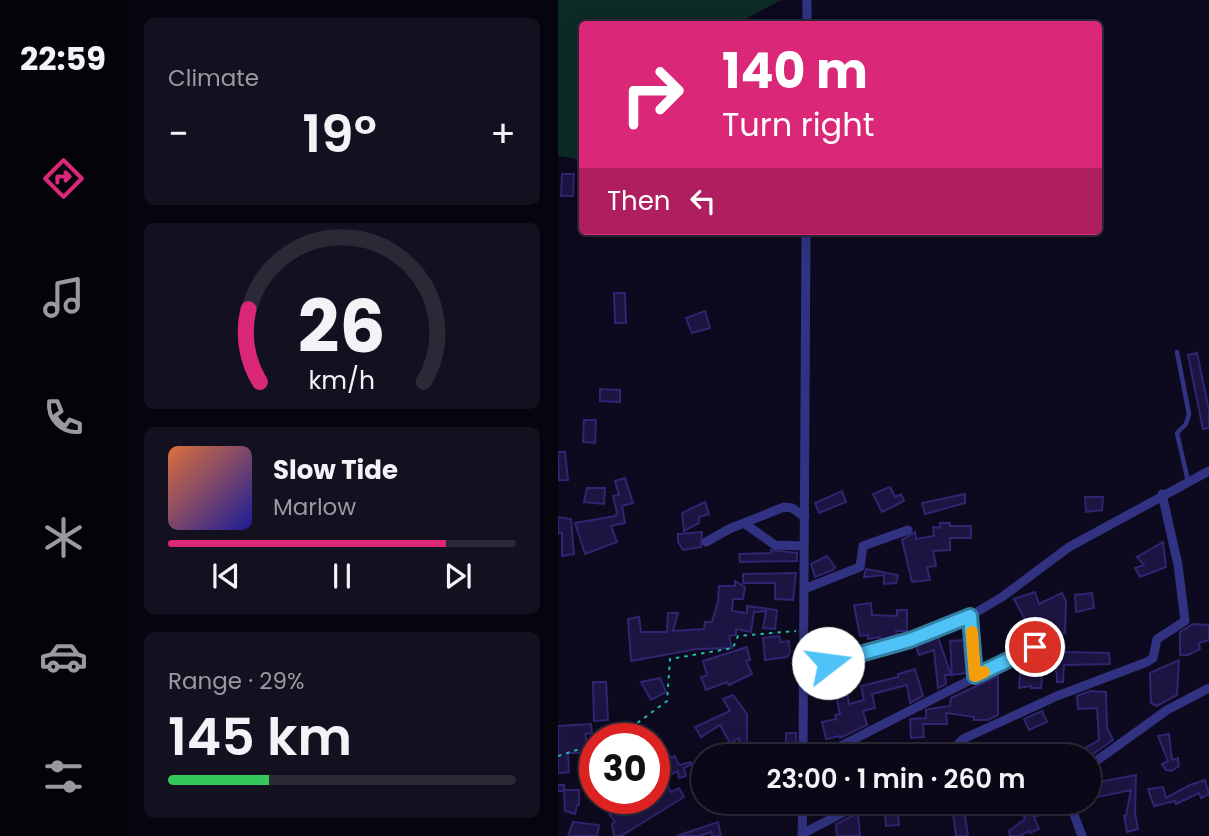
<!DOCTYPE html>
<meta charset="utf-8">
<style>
body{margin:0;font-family:Poppins,sans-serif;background:#131120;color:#f1f3f6;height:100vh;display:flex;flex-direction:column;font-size:26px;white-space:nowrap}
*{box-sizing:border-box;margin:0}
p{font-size:23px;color:#999aa1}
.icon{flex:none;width:38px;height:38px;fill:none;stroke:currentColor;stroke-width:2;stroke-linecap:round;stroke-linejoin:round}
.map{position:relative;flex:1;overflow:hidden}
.details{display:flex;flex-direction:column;gap:18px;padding:18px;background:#06040d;width:432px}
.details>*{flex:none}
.banner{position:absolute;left:21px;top:21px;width:523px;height:214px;border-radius:7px;box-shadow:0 7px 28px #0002,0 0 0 2px #2a2936;background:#db2777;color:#fff;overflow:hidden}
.speed{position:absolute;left:21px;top:723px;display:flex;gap:14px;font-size:35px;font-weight:700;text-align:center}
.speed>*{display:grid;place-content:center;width:91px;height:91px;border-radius:50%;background:#0a0817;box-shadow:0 7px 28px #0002,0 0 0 2px #2a2936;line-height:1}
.speed .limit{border:10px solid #d22;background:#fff;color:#111}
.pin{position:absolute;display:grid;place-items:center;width:60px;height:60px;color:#fff;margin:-30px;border:4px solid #fff;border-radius:50%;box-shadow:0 2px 7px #0007}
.me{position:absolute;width:77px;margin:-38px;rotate:75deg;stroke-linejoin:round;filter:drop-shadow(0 0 5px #0008)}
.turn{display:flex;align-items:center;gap:24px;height:147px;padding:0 28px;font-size:32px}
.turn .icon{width:91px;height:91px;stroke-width:2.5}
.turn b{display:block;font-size:49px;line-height:60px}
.then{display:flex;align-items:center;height:66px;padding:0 28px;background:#0003;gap:14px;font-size:26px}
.big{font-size:52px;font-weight:600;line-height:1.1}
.details .widget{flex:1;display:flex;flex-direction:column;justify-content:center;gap:10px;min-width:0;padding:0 24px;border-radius:10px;background:#131120}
.details .dial{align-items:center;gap:0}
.dial svg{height:182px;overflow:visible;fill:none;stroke:#2a2936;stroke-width:7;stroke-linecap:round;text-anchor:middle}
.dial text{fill:#f1f3f6;stroke:none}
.song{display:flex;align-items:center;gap:21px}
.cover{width:84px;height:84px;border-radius:10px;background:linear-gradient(135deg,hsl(20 70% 55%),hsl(240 70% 35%))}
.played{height:7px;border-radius:4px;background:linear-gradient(90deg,#db2777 80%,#2a2936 80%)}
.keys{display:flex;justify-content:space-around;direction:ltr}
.heat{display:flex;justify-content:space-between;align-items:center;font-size:38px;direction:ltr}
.charge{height:10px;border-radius:5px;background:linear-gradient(90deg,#34c759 29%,#2a2936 0)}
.trip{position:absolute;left:133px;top:744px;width:410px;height:70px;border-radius:35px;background:#0a0817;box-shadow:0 7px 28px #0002,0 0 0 2px #2a2936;font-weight:600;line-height:70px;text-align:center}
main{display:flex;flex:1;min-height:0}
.tab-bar{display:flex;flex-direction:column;width:126px;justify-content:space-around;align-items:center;background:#040309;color:#999aa1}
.tab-bar .icon{width:49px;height:49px}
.tab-bar .on{color:#db2777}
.tab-bar b{font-size:32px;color:#f1f3f6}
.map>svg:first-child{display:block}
</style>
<main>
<nav class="tab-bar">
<b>22:59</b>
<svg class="icon on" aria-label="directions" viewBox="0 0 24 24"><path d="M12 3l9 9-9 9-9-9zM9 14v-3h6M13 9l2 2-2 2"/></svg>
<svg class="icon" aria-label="music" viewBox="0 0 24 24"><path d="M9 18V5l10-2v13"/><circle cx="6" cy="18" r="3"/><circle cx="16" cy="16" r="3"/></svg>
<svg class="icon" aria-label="phone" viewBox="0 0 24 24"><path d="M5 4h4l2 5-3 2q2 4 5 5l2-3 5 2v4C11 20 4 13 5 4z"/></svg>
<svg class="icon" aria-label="climate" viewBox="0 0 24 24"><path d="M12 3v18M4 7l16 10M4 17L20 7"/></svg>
<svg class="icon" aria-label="car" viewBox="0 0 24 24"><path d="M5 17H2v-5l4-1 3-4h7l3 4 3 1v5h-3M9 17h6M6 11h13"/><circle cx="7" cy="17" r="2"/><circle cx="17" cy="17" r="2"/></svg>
<svg class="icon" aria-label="filters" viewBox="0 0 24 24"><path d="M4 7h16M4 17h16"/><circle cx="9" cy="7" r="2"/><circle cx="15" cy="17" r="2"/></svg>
</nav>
<section class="details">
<div class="widget"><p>Climate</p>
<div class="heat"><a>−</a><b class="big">19°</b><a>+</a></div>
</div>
<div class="widget dial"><svg viewBox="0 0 100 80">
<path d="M14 69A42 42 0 1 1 86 69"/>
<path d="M14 69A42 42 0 0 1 9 37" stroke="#db2777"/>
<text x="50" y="56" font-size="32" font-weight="700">26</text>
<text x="50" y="72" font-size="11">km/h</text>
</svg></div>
<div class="widget">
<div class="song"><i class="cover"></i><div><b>Slow Tide</b><p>Marlow</p></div></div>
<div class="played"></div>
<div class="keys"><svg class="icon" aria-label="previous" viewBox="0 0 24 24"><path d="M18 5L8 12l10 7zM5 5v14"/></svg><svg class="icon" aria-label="pause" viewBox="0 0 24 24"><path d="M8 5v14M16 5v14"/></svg><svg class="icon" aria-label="next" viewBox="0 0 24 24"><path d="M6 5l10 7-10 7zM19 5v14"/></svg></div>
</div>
<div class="widget"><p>Range · 29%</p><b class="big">145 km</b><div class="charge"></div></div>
</section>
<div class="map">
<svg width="651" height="836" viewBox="0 0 651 836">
<rect width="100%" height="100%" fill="#0d0a1f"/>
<path fill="#0d2a27" d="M 0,0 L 223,0 L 178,24 L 24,24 L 24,160 L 0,156 Z"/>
<path fill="#1c1542" stroke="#302570" stroke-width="2" d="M 4,174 L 16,174 L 15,196 L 3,196 Z
M 56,293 L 67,293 L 68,323 L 57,323 Z
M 147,311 L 152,328 L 134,333 L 128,318 Z
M 639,353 L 651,410 L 651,428 L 645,429 L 630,355 Z
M 42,389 L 62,390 L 62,402 L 42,401 Z
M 26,420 L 38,420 L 37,443 L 25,442 Z
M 0,452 L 7,452 L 10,480 L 1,480 Z
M 67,478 L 75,503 L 64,506 L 67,523 L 53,526 L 59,542 L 27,554 L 17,523 L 57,516 L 59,513 L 55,496 L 61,495 L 57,481 Z
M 332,487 L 337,497 L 343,494 L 346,501 L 324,512 L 315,494 Z
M 29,488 L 47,488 L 46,504 L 26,502 Z
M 284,491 L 288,502 L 261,513 L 257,503 Z
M 407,494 L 407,503 L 367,514 L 364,503 Z
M 527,497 L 545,497 L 544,510 L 528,512 Z
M 147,502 L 151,514 L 141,517 L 141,523 L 126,531 L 124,513 Z
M 0,517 L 13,519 L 16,554 L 4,556 L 4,533 L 0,533 Z
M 382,523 L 392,523 L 392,526 L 413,526 L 413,538 L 392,538 L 392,550 L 375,551 L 378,566 L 369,567 L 372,580 L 354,582 L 344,540 L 357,532 L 358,539 L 376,536 L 375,527 L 382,528 Z
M 144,532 L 143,547 L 125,550 L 120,542 L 120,534 Z
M 605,542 L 608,567 L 582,577 L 577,568 L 586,565 L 579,557 Z
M 213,550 L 239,553 L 239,561 L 182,562 L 181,554 L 213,553 Z
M 269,556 L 277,567 L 275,570 L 257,577 L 253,564 Z
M 308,569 L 340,575 L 338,583 L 326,584 L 326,575 L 306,577 Z
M 238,573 L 235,600 L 217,599 L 217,583 L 185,583 L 185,574 Z
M 177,581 L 187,587 L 185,599 L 175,599 L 174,611 L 189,613 L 189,606 L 219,610 L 217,629 L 205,628 L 208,611 L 196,612 L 193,632 L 178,629 L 178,635 L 171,636 L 174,648 L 139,649 L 73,661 L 70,619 L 81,617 L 83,632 L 109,632 L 110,613 L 120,613 L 115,631 L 146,629 L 147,622 L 154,622 L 160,601 L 161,586 L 177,586 Z
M 477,592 L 481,604 L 504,593 L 508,601 L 507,633 L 484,636 L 477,615 L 474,641 L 462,645 L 463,624 L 469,623 L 456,599 Z
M 534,593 L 536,608 L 518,612 L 517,595 Z
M 313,603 L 314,615 L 339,616 L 339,610 L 349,610 L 349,631 L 338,631 L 339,637 L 323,642 L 322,637 L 310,639 L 310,635 L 302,636 L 296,605 Z
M 635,624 L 651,625 L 651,640 L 641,643 L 642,649 L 630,655 L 622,655 L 622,632 Z
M 221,636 L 223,642 L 231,641 L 232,653 L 229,657 L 207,660 L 205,638 Z
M 380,637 L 393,675 L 387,675 L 388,684 L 380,688 L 376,650 L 361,655 L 358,646 Z
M 407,640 L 410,673 L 394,675 L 392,641 Z
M 497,643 L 507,645 L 507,652 L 551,653 L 552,664 L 506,665 L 505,682 L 499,682 Z
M 189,647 L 192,660 L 188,661 L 194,674 L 171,685 L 169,682 L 148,690 L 143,677 L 149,675 L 145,661 Z
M 621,660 L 619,695 L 599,706 L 593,703 L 592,673 Z
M 463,663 L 485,665 L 483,688 L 473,688 L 473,686 L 461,688 Z
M 357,669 L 365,696 L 352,703 L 349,685 L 314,694 L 317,708 L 305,711 L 309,725 L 282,738 L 282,736 L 268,739 L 264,722 L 278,719 L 277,715 L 282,714 L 278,695 L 289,692 L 291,704 L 306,700 L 303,686 L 340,677 L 340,674 Z
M 440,676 L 440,715 L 430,720 L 416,720 L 416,717 L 388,713 L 389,724 L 365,724 L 366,737 L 353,738 L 352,719 L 368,718 L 368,710 L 371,709 L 392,706 L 393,698 Z
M 102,678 L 108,692 L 93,700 L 83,682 Z
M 35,682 L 48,682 L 50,720 L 36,721 Z
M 532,691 L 548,692 L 549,728 L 555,740 L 532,756 L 513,756 L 541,740 L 539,708 L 520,709 L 519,696 Z
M 175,695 L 189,714 L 189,756 L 183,756 L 181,738 L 172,743 L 162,725 L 143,737 L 137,727 L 172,711 L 165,699 Z
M 484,711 L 489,722 L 471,730 L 466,719 Z
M 33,724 L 34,733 L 28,734 L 28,753 L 10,753 L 11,772 L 0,773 L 0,726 Z
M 228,733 L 238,733 L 238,756 L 228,756 Z
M 611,734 L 614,760 L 620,758 L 621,766 L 613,771 L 608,770 L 604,764 L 610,761 L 600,736 Z
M 106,745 L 113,758 L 117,756 L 121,765 L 133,762 L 134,764 L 126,768 L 128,776 L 121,778 L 120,771 L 105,778 L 113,792 L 121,788 L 126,797 L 63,836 L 56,836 L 54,824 L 57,822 L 48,809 L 52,808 L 48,798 L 96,798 L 96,751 Z
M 578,775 L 577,813 L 580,829 L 569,832 L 566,816 L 568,816 L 573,790 L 530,799 L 530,784 Z
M 647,780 L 651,794 L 643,798 L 641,793 L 618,804 L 617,801 L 596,806 L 590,789 L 605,787 L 608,798 L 632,785 Z
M 0,785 L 6,785 L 6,790 L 21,790 L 21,805 L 19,805 L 17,814 L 7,811 L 6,791 L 0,791 Z
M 415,802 L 441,802 L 407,816 L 410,836 L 398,836 L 395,813 L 408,811 L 405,806 Z
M 459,802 L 499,802 L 501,809 L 476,817 L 481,829 L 472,833 L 471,831 L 462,836 L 452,836 L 451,831 L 467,819 L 463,808 L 454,812 L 451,804 Z
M 339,804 L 341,825 L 328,826 L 326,806 Z
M 300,813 L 302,836 L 279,836 L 278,824 Z
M 15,822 L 41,825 L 39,836 L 10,836 Z
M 160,822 L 163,836 L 154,836 L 153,832 L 141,836 L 119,836 Z"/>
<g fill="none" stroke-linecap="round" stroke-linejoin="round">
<path stroke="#23b9a8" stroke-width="2" stroke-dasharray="3.5 5" stroke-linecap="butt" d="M 49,738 L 74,727 L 109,701 L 112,659 L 175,648 L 180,636 L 238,631
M 0,756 L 37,744"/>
<path stroke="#313382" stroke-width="4.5" d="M 619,352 L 631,414 L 628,424 L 619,433 L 630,481"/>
<path stroke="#313382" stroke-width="9" d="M 249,24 L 249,0
M 187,524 L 217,545 L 246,546
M 148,542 L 171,529 L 226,507 L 234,508 L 247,517
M 246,589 L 302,567 L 305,546 L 350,530
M 412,616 L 417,676
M 248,669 L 352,641 L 412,616 L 444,597 L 511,547 L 651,471
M 245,756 L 248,231
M 263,756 L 477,647
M 389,756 L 405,739 L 499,696 L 589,662 L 595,658 L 599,639 L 627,621 L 620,565 L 604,494
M 530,767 L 609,710 L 651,688
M 516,802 L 514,809 L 524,836
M 244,834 L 305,802
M 244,836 L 245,802"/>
</g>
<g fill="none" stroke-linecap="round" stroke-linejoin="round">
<g stroke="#337fa1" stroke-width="18">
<path id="route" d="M 270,663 L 352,640 L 412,616 L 417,676 L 477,647"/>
</g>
<use href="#route" stroke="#4fc3f7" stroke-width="12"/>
<path stroke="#f59e0b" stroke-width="12" d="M 414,632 L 417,676 L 426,672"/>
</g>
</svg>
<div class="speed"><div class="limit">30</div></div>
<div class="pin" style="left:477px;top:647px;background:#d93025"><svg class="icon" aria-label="arrive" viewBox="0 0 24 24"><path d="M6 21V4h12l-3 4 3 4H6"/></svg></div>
<svg class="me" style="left:270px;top:663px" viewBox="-20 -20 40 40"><circle r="19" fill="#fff"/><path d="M0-13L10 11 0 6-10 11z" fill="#4fc3f7"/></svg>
<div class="trip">23:00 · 1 min · 260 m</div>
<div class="banner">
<div class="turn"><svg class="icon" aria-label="right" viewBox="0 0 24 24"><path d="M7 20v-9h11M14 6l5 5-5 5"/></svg><div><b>140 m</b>Turn right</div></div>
<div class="then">Then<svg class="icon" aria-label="left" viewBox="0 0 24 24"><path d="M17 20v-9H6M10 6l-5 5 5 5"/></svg></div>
</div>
</div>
</main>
